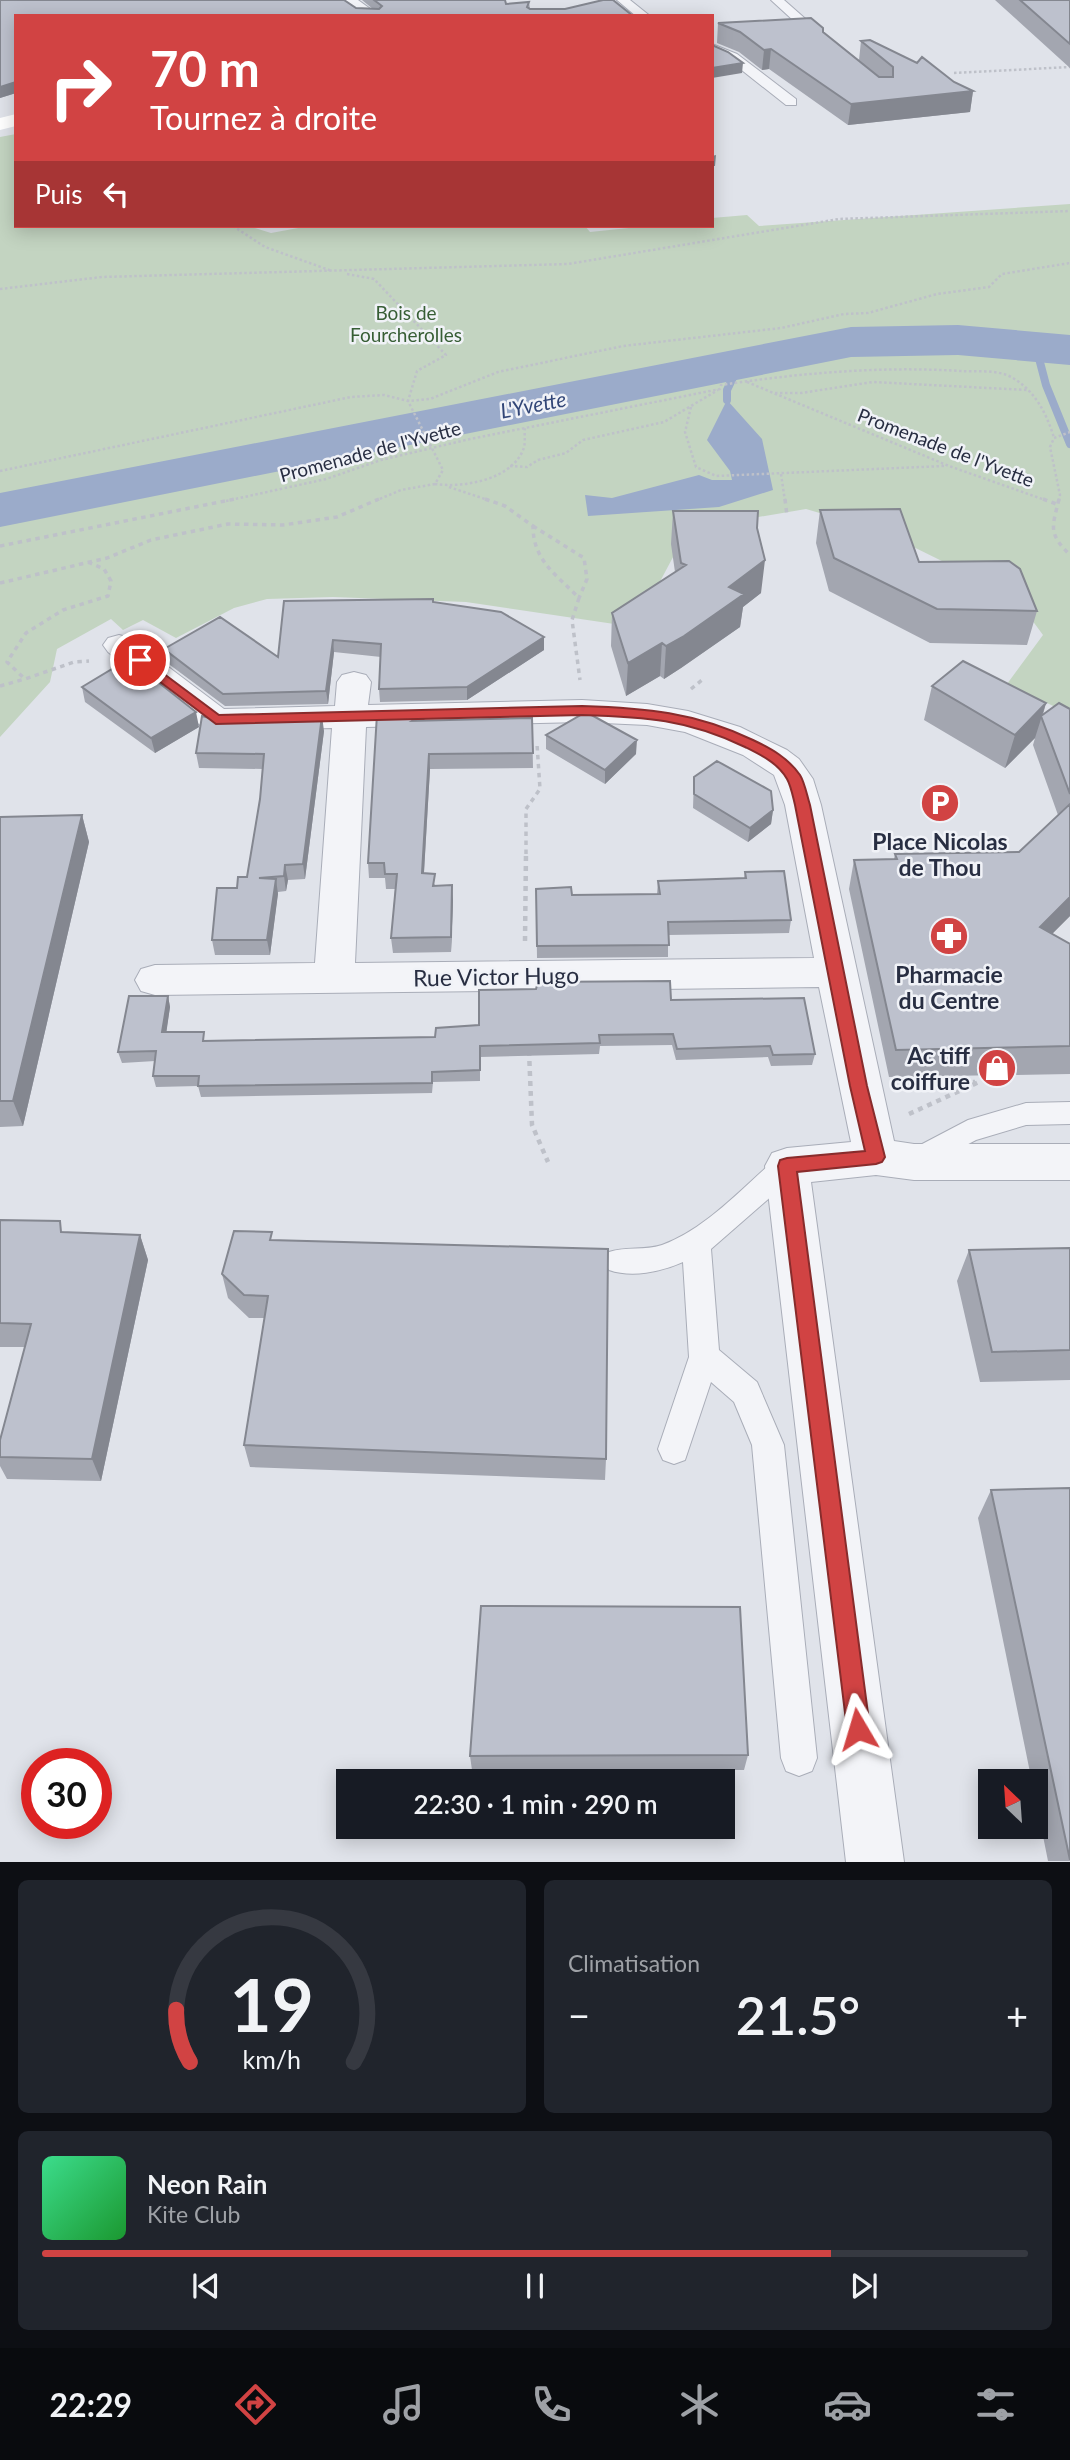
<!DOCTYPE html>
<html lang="fr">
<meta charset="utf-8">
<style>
body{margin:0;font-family:Lato,sans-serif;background:#20242c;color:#f1f3f6;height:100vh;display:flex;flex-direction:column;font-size:26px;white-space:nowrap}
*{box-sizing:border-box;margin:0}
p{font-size:23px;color:#9ea1a6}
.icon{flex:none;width:38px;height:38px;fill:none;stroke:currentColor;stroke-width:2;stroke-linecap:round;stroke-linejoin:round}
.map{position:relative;height:1862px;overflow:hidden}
.drawer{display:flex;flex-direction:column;gap:18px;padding:18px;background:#0d0f14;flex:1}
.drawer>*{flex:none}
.guide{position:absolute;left:14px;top:14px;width:700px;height:214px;border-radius:0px;box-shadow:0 4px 18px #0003;background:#d14343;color:#fff;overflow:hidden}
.needle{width:46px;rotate:335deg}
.buttons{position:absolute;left:978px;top:1769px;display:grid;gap:14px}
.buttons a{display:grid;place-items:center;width:70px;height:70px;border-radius:0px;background:#171b24;box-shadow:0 4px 18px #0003;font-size:35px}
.speed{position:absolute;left:21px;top:1748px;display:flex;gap:14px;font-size:35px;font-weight:700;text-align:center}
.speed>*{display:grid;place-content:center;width:91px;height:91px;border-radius:50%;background:#171b24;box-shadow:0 4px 18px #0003;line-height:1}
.speed .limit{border:10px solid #d22;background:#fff;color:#111}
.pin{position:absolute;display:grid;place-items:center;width:60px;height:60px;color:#fff;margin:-30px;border:4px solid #fff;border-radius:50%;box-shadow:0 2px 7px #0007}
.me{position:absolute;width:77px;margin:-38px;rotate:353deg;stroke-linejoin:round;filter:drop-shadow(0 0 5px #0008)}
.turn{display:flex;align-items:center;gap:24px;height:147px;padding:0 21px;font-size:32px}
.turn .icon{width:91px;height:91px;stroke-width:2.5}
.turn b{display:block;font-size:49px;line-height:60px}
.then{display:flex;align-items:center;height:66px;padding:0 21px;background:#0003;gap:14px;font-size:26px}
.big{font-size:52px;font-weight:600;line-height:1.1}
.drawer .widget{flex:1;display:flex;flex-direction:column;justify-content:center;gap:10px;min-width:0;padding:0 24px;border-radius:10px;background:#20242c}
.drawer .dial{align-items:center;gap:0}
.dial svg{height:182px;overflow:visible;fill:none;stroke:#363941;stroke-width:7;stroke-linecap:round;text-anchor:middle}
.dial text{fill:#f1f3f6;stroke:none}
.song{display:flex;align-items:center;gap:21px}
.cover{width:84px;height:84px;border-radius:10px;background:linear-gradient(135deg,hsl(150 70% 55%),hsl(130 70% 35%))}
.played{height:7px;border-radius:4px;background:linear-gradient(90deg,#d14343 80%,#363941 80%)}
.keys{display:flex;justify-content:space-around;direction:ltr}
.heat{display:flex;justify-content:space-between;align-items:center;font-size:38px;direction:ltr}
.drawer .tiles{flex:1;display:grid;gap:18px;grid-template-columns:1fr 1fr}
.widget:last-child{grid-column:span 2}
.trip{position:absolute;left:336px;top:1769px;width:399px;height:70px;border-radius:0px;background:#171b24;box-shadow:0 4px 18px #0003;font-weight:600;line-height:70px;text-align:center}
.tabs{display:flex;height:112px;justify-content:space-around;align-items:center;background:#090b0e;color:#9ea1a6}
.tabs .icon{width:49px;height:49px}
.tabs .on{color:#d14343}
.tabs b{font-size:32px;color:#f1f3f6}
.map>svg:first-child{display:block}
</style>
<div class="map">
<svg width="1070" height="1862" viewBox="0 0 1070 1862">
<rect width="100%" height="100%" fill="#e0e3ea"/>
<path fill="#c3d4c1" d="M 16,134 L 16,226 L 248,226 L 271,233 L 309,226 L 585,226 L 590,232 L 648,226 L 712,226 L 712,218 L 747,215 L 759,226 L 1070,204 L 1070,714 L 1007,684 L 1043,635 L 1015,597 L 881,531 L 806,509 L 688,529 L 648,604 L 621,625 L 466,602 L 333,597 L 267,599 L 234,608 L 176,638 L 143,620 L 123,630 L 111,619 L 57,649 L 50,682 L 0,737 L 0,137 Z"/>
<path fill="#9babca" d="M 727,400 L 762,439 L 773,490 L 719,507 L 588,516 L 585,495 L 612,498 L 699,475 L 712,480 L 732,480 L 730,471 L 707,440 Z"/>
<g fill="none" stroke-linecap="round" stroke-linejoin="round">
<path stroke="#9babca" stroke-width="8" d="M 1036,347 L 1046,385 L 1070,444
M 727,400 L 727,390 L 740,363"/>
<path fill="#9babca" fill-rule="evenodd" d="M 958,325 L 1070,335 L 1070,365 L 958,355 L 851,357 L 0,527 L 0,493 L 851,327 Z"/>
<g stroke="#a9adb8" stroke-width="2">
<path id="service" d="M 617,0 L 630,0 L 650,16 L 636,16 Z
M 771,0 L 784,0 L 826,37 L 826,43 L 818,43 Z
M 712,44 L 737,54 L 796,99 L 796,105 L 786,105 L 729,60 L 712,53 Z
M 1070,1102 L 1070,1124 L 1026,1125 L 976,1140 L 917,1171 L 907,1168 L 903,1160 L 907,1152 L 968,1120 L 1026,1103 Z
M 787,1155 L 797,1158 L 801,1166 L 797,1174 L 711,1249 L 719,1350 L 757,1382 L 784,1445 L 817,1758 L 812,1771 L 799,1776 L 786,1771 L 781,1758 L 752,1445 L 734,1402 L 711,1382 L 685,1460 L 674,1464 L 663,1460 L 658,1449 L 689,1357 L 683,1262 C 660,1272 632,1278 609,1270 L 604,1261 L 609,1252 C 626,1246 645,1251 662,1245 C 706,1229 742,1188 777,1158 Z"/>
</g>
<g stroke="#a9adb8" stroke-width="2">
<path id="minor" d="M 336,0 L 358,0 L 380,16 L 358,16 Z
M 119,635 L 130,638 L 224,709 L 335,706 L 337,682 L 342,675 L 354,672 L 366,675 L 371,682 L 368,705 L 582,700 L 647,704 L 688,711 L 740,727 L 787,750 L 799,759 L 813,779 L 821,805 L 894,1141 L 914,1144 L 1070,1144 L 1070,1180 L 914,1180 L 876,1175 L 811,1182 L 904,1862 L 846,1862 L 765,1166 L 772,1153 L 787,1148 L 851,1142 L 819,987 L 155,995 L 141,991 L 135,980 L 141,969 L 155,965 L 315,963 L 332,728 L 216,731 L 204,728 L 108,652 L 103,645 L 108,638 ZM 582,722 L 647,725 L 685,732 L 743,755 L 774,775 L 785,805 L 814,958 L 355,963 L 366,727 Z"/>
</g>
<path stroke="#bec1c9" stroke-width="2.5" stroke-dasharray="2.5 2.5" stroke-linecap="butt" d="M 954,73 L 1070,67
M 233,226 L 265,247 L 332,271
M 347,274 L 374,279 L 446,355 L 417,371 L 408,401 L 443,470 L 435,484 L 401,490 L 375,501
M 0,289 L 102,277 L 568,264 L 839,219 L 1070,211
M 747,382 L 949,466 L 1048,501
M 775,393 L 801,393 L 873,382 L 1027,390
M 691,407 L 685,432 L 696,467 L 716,476 L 944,466
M 510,466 L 527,467 L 538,460 L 566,453 L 583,440 L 664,422 L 718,390
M 0,471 L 351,397 L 384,395 L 408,401 L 430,399 L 498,372 L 623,346 L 781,328 L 844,314 L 868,313 L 937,294 L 989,287 L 1002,274 L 1070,263
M 781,474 L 785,501
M 435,484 C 463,488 511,480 523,450 C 526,444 524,435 525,428
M 449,487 L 491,501
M 226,501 L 326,479 L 381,460 L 470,439 L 720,389 L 721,385 C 801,373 880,366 961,371 C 977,372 998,369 1013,378 C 1035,391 1047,414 1054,438
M 1059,501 L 1060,495 L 1050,447 L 1054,438 L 1070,432"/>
<path stroke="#bec1c9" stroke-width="3.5" stroke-dasharray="4.5 4.5" stroke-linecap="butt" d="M 485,499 L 505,506 L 533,526 C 533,561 557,575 579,598 L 572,620 L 580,680
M 785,499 L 787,516
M 1043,499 L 1059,505
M 1059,499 C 1052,528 1048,533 1070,555
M 533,526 L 584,558 L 587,579 L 579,598
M 0,546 L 235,499
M 88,562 L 104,569 L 111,581 L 108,596 L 63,610 L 26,633 L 7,662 L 25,679 L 74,662 L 89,661
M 0,583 L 107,558 L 151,540 L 228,524 L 283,525 L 337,517 L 379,499
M 0,686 L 25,679
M 691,689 L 702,680
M 526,854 L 526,809 L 540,789 L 537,744"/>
<path stroke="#bec1c9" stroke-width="4.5" stroke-dasharray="5 5" stroke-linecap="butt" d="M 525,941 L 526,852
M 529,1051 L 532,1125 L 548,1162
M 903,1085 L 975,1082
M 909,1114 L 979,1082"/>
<use href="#service" fill="#f3f4f8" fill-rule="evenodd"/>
<use href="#minor" fill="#f3f4f8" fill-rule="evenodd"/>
<path fill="#fff" fill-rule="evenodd" d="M 16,114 L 16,126 L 0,130 L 0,118 Z"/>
</g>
<path fill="#a3a6b0" d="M 0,0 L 373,9 L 362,0 L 505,0 L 506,4 L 529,2 L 530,9 L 633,16 L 16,16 L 16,93 L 0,98 Z
M 995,0 L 1070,0 L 1070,68 Z
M 718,23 L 823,32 L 859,60 L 861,41 L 973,91 L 970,112 L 848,125 L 769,69 L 762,70 L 739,52 L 717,43 Z
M 820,510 L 919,562 L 1037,611 L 1027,645 L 930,643 L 829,591 L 816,543 Z
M 673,511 L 757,528 L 761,593 L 743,607 L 740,627 L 681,668 L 664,679 L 660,676 L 626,696 L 611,646 L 612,613 L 675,572 L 671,544 Z
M 434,602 L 544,637 L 544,650 L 467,700 L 380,702 L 379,689 L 381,657 L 334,652 L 328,704 L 225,706 L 166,662 L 164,649 L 278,657 Z
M 129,668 L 199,727 L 155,753 L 85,702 L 82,687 Z
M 932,686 L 1046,703 L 1043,715 L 1070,709 L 1070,916 L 1052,934 L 1070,944 L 1070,1074 L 889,1077 L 849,889 L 854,860 L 894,859 L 895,854 L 1019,852 L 1058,815 L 1033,745 L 1035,738 L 1005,768 L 924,720 Z
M 532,718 L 533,768 L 430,769 L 424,873 L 436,886 L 453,900 L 451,952 L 393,953 L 391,938 L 395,889 L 386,889 L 385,878 L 369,878 L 368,863 L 424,721 Z
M 213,719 L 324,731 L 305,879 L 288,880 L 286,891 L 278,892 L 270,955 L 215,955 L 212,940 L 237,888 L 247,877 L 260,799 L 263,769 L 199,768 L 196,753 Z
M 546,735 L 636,754 L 605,784 L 546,749 Z
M 694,777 L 773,810 L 771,824 L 748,842 L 693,808 Z
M 82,815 L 89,842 L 23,1126 L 0,1127 L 0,817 Z
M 745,872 L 791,920 L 789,933 L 668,935 L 668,957 L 537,958 L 536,889 L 572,895 L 657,894 L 658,881 L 744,879 Z
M 168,996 L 170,1007 L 166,1032 L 206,1041 L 435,1037 L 479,1025 L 671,1000 L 815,1054 L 812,1065 L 771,1066 L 768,1057 L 676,1060 L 672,1045 L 600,1046 L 599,1054 L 480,1057 L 480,1081 L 433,1082 L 432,1093 L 201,1097 L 198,1086 L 156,1087 L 153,1076 L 155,1061 L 122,1063 L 118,1052 Z
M 0,1220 L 65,1232 L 140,1235 L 148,1260 L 101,1481 L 7,1479 L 0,1466 L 0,1440 L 25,1347 L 0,1347 Z
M 274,1240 L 606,1459 L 605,1480 L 250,1467 L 244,1445 L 265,1318 L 249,1318 L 228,1298 L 222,1274 Z
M 1070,1248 L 1070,1380 L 980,1382 L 957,1281 L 969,1250 Z
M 991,1490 L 1070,1861 L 1048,1861 L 1036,1801 L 1036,1782 L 1032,1782 L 978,1518 Z
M 748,1755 L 744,1770 L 472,1770 L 470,1756 Z"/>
<path fill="#848790" d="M 771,49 L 769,69 L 762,70 L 764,50 Z
M 743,63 L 742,73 L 712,78 L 712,68 Z
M 16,82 L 16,93 L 0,98 L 0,87 Z
M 973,91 L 970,112 L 848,125 L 851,104 Z
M 716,155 L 715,166 L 712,166 L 712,156 Z
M 765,560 L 761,593 L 743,607 L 740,627 L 681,668 L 664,679 L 666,646 L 729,587 Z
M 544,637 L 544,650 L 467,700 L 467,687 Z
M 333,640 L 334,652 L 328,704 L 326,691 Z
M 662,643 L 660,676 L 626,696 L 628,663 Z
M 1046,703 L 1035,738 L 1005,768 L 1015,735 Z
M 196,712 L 199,727 L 155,753 L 151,738 Z
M 424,713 L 425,728 L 412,721 Z
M 322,716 L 324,731 L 305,879 L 303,864 Z
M 637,740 L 636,754 L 605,784 L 605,770 Z
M 429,754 L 430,769 L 423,888 L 422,873 Z
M 773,810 L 771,824 L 748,842 L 750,828 Z
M 82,815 L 89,842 L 23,1126 L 13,1101 Z
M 285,865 L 288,880 L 286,891 L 284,876 Z
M 276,879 L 278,894 L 270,955 L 267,940 Z
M 452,885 L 453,900 L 451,952 L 451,937 Z
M 1070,897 L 1070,916 L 1031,955 L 1040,927 Z
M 168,996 L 170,1007 L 165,1042 L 162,1032 Z
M 140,1235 L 148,1260 L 101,1481 L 92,1459 Z"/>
<path fill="#bdc1cd" stroke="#848790" stroke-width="2" d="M 0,0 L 344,0 L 356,8 L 379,9 L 382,6 L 374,0 L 505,0 L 506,4 L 529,2 L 527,7 L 530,9 L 565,9 L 603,0 L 613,0 L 633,16 L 16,16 L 16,82 L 0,87 Z
M 1020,0 L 1070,0 L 1070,44 Z
M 811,18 L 823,28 L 823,32 L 879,77 L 893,77 L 893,67 L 861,41 L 870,40 L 917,63 L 922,57 L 954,82 L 973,91 L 851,104 L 771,49 L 764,50 L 740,32 L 718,23 Z
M 712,45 L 728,52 L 743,63 L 712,68 Z
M 900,509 L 919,562 L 1009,561 L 1020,569 L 1037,611 L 937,609 L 834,558 L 820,510 Z
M 673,511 L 758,511 L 757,528 L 765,560 L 729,587 L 744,594 L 684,636 L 666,646 L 662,643 L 628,663 L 612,613 L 686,565 L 681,563 Z
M 433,599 L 433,602 L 501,612 L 544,637 L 467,687 L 379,689 L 381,644 L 333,640 L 326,691 L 223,694 L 164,649 L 220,617 L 278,657 L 284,601 Z
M 963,661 L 1046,703 L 1015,735 L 932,686 Z
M 122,663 L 129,668 L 135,664 L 196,712 L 151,738 L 82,687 Z
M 1059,703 L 1070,709 L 1070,794 L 1041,716 Z
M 586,712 L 637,740 L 605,770 L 546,735 Z
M 424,713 L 412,721 L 532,718 L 533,753 L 429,754 L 422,873 L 435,874 L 433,886 L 452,885 L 451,937 L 391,938 L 397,874 L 385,874 L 384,863 L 368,863 L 377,714 Z
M 202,716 L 213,719 L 322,716 L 303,864 L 285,865 L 284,876 L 259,878 L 276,879 L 267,940 L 212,940 L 217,888 L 237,888 L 238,877 L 247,877 L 260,799 L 264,754 L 196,753 Z
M 717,761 L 771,791 L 773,810 L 750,828 L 694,794 L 694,777 Z
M 1070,804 L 1070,897 L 1040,927 L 1070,944 L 1070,1046 L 896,1050 L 854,860 L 897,859 L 895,854 L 1019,852 Z
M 82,815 L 13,1101 L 0,1101 L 0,817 Z
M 784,871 L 791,920 L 668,922 L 669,945 L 537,946 L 536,889 L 571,887 L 572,895 L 660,894 L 658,881 L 746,878 L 745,872 Z
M 670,981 L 671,1000 L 804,998 L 815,1054 L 773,1055 L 770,1046 L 677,1049 L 673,1034 L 599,1035 L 600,1043 L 480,1046 L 480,1070 L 432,1072 L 432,1083 L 198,1086 L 199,1076 L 153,1076 L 156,1051 L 118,1052 L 129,996 L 168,996 L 162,1032 L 204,1032 L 203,1041 L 435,1037 L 436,1028 L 479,1025 L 479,990 L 536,989 L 538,982 Z
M 0,1220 L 60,1221 L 61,1232 L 140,1235 L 92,1459 L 0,1457 L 0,1440 L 31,1324 L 0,1323 Z
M 234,1231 L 272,1232 L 270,1240 L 608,1249 L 606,1459 L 244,1445 L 268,1296 L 244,1295 L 222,1274 Z
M 1070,1248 L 1070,1350 L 992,1352 L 969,1250 Z
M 1070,1488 L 1070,1860 L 991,1490 Z
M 481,1606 L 740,1607 L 748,1755 L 470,1756 Z"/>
<path fill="#d14343" stroke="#882c2c" stroke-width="2" d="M 140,656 L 219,715 L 582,706 C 645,708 695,712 753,740 C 772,749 788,758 800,775 C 805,783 807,796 810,805 L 867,1086 L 885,1157 L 882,1162 L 876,1164 L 797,1172 L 870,1729 L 867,1737 L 858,1740 L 850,1737 L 847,1729 L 778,1166 L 780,1160 L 787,1158 L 865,1151 L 850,1086 L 795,805 C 793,797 791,786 787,779 C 778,763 761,755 745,747 C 687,719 645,717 582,715 L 216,724 L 135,663 L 135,657 Z"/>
<defs>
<g id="parking-disc" transform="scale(2.0125)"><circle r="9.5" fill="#d14343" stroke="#f0f2f7"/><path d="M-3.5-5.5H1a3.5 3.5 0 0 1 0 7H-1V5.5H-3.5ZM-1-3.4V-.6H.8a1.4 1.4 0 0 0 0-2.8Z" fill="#fff"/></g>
<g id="pharmacy-disc" transform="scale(2.0125)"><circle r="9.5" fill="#d14343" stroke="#f0f2f7"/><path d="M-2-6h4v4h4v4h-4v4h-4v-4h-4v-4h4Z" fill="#fff"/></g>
<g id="shop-disc" transform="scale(2.0125)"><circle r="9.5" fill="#d14343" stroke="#f0f2f7"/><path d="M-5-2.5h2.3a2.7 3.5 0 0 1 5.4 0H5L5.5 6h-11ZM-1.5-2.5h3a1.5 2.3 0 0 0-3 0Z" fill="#fff"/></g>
</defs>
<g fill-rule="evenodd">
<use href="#parking-disc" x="940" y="803"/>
<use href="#pharmacy-disc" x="949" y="936"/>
<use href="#shop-disc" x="997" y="1068"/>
</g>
<g text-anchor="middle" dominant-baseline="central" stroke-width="5" stroke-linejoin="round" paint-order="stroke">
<g font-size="19" fill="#375e35" stroke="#f0f2f7">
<text x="406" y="312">Bois de<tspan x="406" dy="22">Fourcherolles</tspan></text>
</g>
<g font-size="19" fill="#282e42" stroke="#f0f2f7">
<text transform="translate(946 447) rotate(21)">Promenade de l'Yvette</text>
<text transform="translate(370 451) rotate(-15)">Promenade de l'Yvette</text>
</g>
<g font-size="21" font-style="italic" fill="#324677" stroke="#f0f2f7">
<text transform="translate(533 404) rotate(-11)">L'Yvette</text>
</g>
<g font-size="23" font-weight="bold" fill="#282e42" stroke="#f0f2f7">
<text x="940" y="841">Place Nicolas<tspan x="940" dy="26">de Thou</tspan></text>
<text x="949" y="974">Pharmacie<tspan x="949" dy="26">du Centre</tspan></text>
<text x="970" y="1055" text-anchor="end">Ac tiff<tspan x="970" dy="26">coiffure</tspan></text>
</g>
<g font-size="23" fill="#282e42" stroke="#f0f2f7">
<text transform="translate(496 976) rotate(-1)">Rue Victor Hugo</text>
</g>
</g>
</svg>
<div class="buttons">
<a><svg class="needle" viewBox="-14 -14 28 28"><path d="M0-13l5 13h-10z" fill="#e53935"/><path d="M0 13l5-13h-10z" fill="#9ea1a6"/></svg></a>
</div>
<div class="speed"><div class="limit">30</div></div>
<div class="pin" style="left:140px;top:660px;background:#d93025"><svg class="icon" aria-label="arrive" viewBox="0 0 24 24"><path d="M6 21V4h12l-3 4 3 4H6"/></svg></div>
<svg class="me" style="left:858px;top:1729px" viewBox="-20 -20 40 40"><path d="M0-17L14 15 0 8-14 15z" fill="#d14343" stroke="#fff" stroke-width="4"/></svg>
<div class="trip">22:30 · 1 min · 290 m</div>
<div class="guide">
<div class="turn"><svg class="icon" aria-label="right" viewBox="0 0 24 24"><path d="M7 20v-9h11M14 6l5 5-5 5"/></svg><div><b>70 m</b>Tournez à droite</div></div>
<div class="then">Puis<svg class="icon" aria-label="left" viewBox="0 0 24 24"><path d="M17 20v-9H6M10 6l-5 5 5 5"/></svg></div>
</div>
</div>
<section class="drawer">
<div class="tiles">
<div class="widget dial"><svg viewBox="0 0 100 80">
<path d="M14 69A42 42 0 1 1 86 69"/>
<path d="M14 69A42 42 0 0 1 8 46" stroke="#d14343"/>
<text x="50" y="56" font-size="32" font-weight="700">19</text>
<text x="50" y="72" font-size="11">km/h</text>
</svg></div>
<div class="widget"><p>Climatisation</p>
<div class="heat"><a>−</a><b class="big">21.5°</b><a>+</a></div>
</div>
<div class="widget">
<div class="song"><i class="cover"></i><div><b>Neon Rain</b><p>Kite Club</p></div></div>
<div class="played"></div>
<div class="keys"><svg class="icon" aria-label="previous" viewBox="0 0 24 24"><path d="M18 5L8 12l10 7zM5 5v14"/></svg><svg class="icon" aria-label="pause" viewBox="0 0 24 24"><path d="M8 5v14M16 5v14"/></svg><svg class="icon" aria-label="next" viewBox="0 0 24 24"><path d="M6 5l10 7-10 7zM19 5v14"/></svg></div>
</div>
</div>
</section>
<nav class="tabs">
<b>22:29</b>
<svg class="icon on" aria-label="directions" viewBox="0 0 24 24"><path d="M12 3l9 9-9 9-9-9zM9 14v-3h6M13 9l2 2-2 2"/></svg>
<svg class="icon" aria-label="music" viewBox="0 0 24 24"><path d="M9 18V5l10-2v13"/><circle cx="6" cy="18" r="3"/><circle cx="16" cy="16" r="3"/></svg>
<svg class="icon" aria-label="phone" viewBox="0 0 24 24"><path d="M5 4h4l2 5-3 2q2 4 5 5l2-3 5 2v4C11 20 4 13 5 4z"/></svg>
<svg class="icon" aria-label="climate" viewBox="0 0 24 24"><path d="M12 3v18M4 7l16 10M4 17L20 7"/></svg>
<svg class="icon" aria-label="car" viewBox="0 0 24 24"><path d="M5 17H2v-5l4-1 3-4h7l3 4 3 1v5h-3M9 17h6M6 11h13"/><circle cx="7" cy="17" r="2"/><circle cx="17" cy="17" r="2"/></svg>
<svg class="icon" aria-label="filters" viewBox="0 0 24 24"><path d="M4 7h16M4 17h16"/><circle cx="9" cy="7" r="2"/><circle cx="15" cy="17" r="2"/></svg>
</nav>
